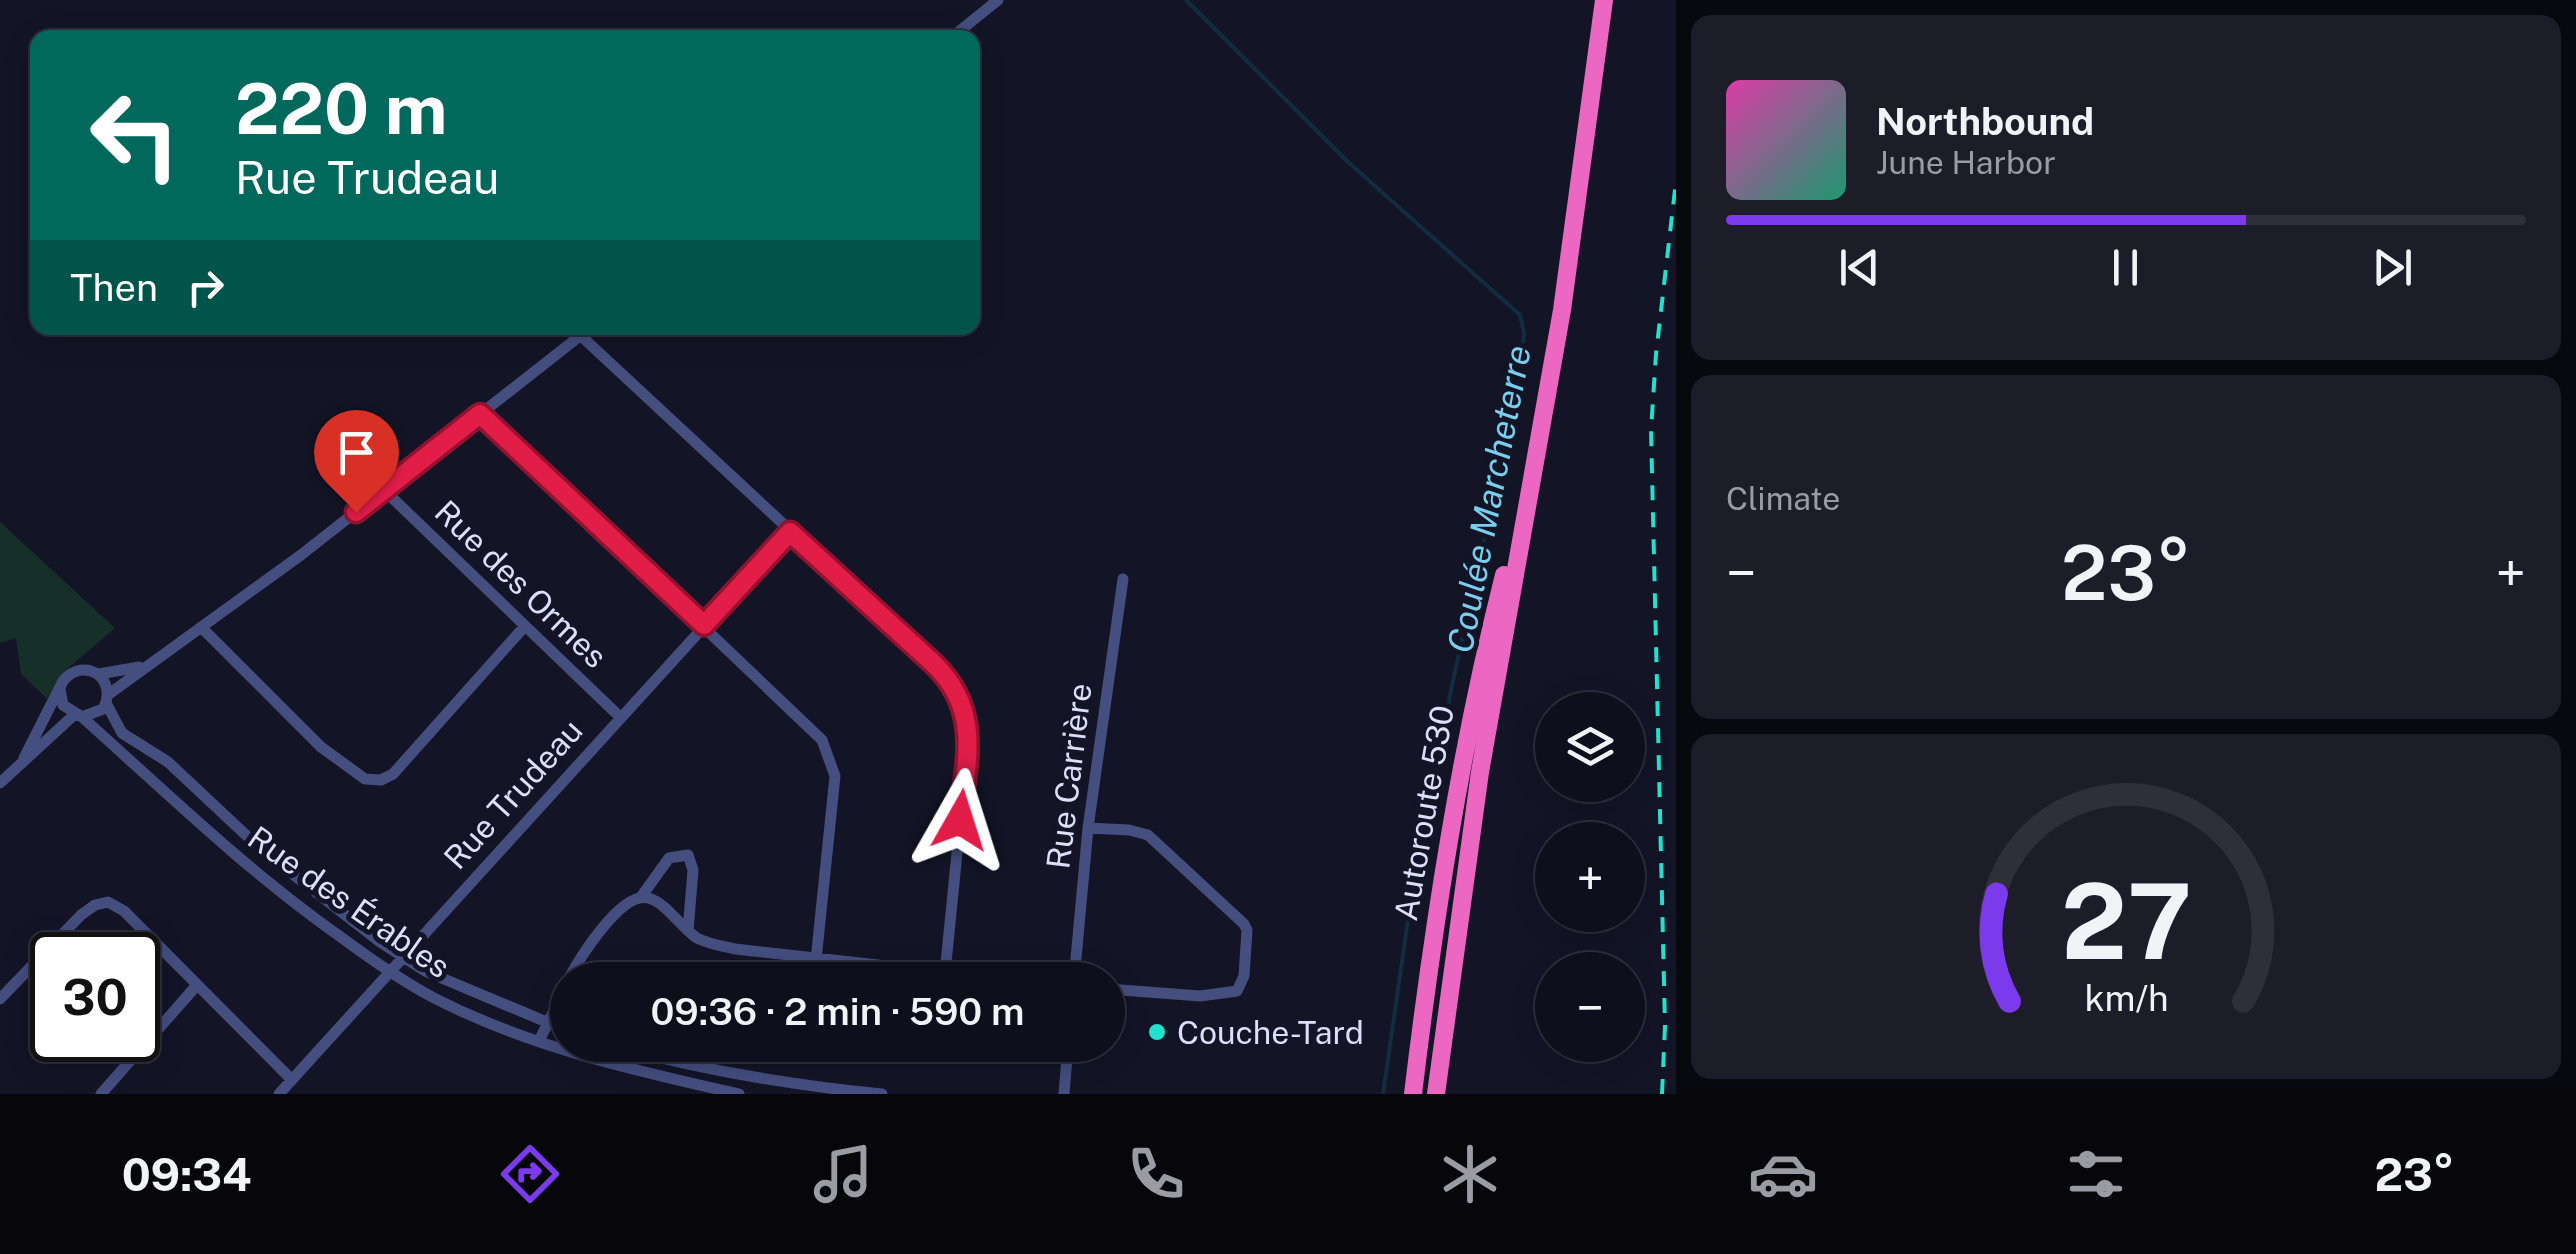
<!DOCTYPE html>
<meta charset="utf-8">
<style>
body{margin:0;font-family:"Public Sans",sans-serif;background:#1c1d29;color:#f1f3f6;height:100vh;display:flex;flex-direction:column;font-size:38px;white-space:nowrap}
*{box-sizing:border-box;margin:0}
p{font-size:32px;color:#9b9ca3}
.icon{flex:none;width:55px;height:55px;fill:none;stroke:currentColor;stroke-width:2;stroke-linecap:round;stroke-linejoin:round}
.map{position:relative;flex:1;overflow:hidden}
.panel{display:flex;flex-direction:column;gap:15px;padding:15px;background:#08080f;width:900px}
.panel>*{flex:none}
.top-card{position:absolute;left:30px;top:30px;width:950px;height:305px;border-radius:20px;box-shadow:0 5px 25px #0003,0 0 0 2px #2e2f3b;background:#00695c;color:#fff;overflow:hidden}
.controls{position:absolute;left:1535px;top:692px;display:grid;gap:20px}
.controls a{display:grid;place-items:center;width:110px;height:110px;border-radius:50%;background:#0e0f1c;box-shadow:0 5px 25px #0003,0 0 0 2px #2e2f3b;font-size:50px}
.speed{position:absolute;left:30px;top:932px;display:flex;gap:20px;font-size:50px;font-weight:700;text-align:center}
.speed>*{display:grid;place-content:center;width:130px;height:130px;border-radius:50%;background:#0e0f1c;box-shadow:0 5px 25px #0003,0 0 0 2px #2e2f3b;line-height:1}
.speed .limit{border:5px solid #111;border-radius:15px;background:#fff;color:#111}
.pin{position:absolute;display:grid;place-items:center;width:85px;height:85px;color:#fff;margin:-102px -42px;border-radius:50% 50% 50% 0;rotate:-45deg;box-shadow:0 0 10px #0007}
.pin .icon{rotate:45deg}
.me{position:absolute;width:110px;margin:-55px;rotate:6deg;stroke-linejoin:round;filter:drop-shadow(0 0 8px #0008)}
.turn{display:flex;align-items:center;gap:35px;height:210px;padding:0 40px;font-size:45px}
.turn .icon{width:130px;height:130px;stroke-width:2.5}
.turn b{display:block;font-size:70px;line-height:85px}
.then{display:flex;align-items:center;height:95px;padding:0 40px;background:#0003;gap:20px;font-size:38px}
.big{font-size:75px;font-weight:600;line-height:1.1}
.panel .card{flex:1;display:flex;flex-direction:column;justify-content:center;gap:15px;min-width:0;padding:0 35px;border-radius:20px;background:#1c1d29}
.panel .dial{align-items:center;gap:0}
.dial svg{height:260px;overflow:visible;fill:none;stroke:#2e2f3b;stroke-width:7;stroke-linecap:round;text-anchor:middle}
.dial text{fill:#f1f3f6;stroke:none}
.song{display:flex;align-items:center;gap:30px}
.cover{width:120px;height:120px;border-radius:15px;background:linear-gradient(135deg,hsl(320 70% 55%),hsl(160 70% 35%))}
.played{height:10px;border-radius:5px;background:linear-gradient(90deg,#7c3aed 65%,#2e2f3b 65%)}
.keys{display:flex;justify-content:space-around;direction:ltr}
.heat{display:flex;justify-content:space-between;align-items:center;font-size:55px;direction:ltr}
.trip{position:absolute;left:550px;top:962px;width:575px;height:100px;border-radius:50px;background:#0e0f1c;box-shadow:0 5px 25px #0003,0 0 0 2px #2e2f3b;font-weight:600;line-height:100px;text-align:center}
.menu{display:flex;height:160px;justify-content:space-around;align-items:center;background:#06060b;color:#9b9ca3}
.menu .icon{width:70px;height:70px}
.menu .selected{color:#7c3aed}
.menu b{font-size:45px;color:#f1f3f6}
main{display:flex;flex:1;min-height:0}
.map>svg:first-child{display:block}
</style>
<main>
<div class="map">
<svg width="1676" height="1094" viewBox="0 0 1676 1094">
<rect width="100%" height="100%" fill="#131426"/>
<path fill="#172f29" d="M 0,522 L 115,628 L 66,670 L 47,699 L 21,674 L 16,638 L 0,643 Z"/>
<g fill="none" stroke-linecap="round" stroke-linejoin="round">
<path stroke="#122c40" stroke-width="4" d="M 1186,0 L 1348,162 L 1520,315 L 1524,333 L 1521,372 L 1451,690 L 1429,808 L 1427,841
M 1383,1094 L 1413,885 L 1420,880"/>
<path stroke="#444e7f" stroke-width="11" d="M 951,38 L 998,0
M 580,335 L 935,665 C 958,689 968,710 968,743 L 945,973
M 480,414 L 822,740 L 835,776 L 816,960
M 384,490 L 620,717
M 201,627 L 321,747 L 365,779 L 381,780 L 393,774 L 525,626
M 99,674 L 139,667
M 109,694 L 301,555 L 590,328
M 106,703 L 122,733 L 168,762 L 264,852 L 380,942 L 425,971 L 568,1031
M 82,717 C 167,793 245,869 338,935 C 369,958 400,980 434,998 C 532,1048 633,1070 739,1094
M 24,758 L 63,681 C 85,655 119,679 103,709 L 82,717 L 63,705 L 60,689
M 0,783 L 74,715
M 1088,828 L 1129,830 L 1148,835 L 1244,924 L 1247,930 L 1244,976 L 1237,991 L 1200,996 L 1108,989
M 641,897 L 669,858 L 688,855 L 693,870 L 688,931
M 568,980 C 579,959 621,891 648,898 C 666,902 681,928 697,938 C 708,944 722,946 735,949 L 1012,980
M 1074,980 L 1088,828 L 1123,579
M 0,999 L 81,915 L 95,905 L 108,902 L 124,911 L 292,1080
M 539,1041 L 568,982
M 611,1045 C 700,1070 790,1085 882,1094
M 101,1094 L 197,985
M 279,1094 L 790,532
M 1064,1094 L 1068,1045"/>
<path stroke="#eb67c1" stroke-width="18" d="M 1413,1094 C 1434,919 1461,746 1504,575
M 1436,1094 L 1480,772 L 1562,310 L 1604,0"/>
<path stroke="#21e2ce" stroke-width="4" stroke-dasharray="15 12" stroke-linecap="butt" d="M 1662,1094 L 1665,1026 L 1651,430 L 1656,354 L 1676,181"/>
</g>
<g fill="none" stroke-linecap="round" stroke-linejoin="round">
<g stroke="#92132f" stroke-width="25">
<path id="route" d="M 356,512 L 480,414 L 704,625 L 790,532 L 935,665 C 982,712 966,761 960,820"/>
</g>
<use href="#route" stroke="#e11d48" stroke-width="18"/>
</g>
<circle fill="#21e2ce" stroke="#131426" stroke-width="4" cx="1157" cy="1032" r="10"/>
<g text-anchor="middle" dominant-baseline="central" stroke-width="10" stroke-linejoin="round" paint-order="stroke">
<g font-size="32" fill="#dcdffa" stroke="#131426">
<text transform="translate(521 584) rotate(44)">Rue des Ormes</text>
<text transform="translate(1069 776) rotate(-83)">Rue Carrière</text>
<text transform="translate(513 794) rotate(-48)">Rue Trudeau</text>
<text transform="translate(1424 813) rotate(-80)">Autoroute 530</text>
<text transform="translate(349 902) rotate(35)">Rue des Érables</text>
</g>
<g font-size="32" fill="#dcdffa" stroke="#131426" text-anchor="start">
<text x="1177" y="1032">Couche-Tard</text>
</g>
<g font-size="35" font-style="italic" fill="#78cfed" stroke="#131426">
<text transform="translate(1489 499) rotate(-79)">Coulée Marcheterre</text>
</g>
</g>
</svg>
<div class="controls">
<a><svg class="icon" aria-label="layers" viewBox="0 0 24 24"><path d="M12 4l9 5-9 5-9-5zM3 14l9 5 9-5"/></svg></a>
<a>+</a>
<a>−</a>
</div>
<div class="speed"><div class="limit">30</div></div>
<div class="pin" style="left:356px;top:512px;background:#d93025"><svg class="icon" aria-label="arrive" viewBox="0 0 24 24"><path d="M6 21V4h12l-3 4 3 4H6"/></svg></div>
<svg class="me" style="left:960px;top:820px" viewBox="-20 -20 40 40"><path d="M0-17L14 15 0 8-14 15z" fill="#e11d48" stroke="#fff" stroke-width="4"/></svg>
<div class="trip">09:36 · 2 min · 590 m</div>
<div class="top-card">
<div class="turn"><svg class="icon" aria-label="left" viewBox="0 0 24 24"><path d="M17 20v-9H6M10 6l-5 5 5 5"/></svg><div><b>220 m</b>Rue Trudeau</div></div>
<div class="then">Then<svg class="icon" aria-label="right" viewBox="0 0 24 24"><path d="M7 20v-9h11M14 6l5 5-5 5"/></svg></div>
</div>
</div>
<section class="panel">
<div class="card">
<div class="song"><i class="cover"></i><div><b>Northbound</b><p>June Harbor</p></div></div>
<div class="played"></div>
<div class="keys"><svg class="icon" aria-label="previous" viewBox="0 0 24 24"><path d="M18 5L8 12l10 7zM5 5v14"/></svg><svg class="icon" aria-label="pause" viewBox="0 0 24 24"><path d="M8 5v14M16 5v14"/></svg><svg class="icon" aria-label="next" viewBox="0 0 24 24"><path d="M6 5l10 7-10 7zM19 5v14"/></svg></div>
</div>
<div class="card"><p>Climate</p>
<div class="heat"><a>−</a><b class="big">23°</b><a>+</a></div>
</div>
<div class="card dial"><svg viewBox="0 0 100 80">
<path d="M14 69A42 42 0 1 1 86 69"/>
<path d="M14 69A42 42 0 0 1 10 36" stroke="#7c3aed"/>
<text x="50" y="56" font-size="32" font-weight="700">27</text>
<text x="50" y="72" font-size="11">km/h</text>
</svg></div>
</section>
</main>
<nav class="menu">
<b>09:34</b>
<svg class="icon selected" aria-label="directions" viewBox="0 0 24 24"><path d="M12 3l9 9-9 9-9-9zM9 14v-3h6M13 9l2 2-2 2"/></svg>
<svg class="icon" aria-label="music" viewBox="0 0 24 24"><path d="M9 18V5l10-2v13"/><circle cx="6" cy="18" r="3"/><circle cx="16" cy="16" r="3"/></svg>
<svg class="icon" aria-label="phone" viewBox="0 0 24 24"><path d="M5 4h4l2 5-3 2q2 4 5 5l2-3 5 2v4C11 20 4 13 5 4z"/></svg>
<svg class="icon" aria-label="climate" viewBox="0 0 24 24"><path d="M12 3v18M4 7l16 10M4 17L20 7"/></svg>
<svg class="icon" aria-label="car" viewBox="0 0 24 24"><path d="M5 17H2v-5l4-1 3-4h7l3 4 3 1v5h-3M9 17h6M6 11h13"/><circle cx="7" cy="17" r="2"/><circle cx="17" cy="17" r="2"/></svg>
<svg class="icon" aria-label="filters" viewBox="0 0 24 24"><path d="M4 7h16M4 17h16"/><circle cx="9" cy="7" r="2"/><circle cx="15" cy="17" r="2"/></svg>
<b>23°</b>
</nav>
